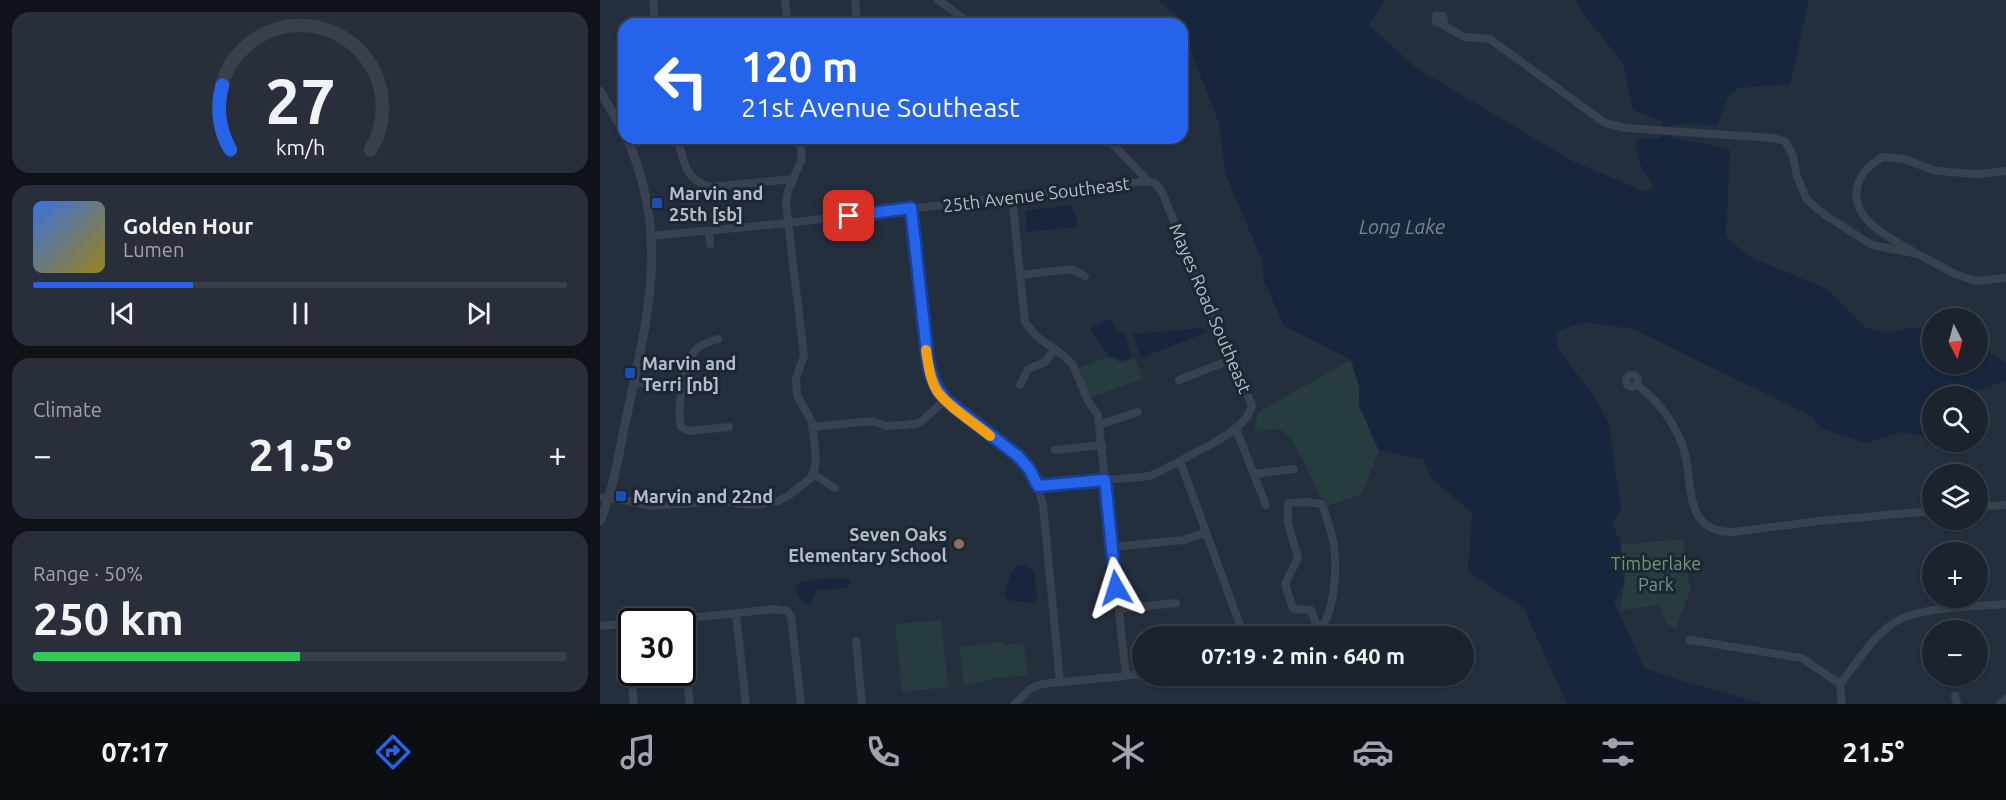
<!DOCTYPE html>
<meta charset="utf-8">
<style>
body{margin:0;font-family:Ubuntu,sans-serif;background:#282f3a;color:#f1f3f6;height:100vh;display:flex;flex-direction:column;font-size:22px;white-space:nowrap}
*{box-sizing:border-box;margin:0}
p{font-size:20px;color:#a0a4aa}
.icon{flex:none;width:33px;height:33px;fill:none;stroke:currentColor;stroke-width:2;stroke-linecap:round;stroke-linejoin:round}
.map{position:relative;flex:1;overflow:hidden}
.panel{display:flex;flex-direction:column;gap:12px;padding:12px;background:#0f1319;width:600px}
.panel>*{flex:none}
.banner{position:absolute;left:18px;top:18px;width:570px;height:126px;border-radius:18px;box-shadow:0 2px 4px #0004,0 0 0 2px #39404a;background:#2563eb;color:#fff;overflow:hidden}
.needle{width:39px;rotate:174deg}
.fabs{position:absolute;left:1322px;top:308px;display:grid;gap:12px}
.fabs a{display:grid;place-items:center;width:66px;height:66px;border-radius:50%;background:#1b232e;box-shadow:0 2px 4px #0004,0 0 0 2px #39404a;font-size:30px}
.speed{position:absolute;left:18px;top:608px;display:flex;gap:12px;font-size:30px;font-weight:700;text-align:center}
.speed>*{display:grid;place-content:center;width:78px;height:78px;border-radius:50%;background:#1b232e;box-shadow:0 2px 4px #0004,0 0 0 2px #39404a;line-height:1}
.speed .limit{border:3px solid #111;border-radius:9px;background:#fff;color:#111}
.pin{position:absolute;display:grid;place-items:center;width:51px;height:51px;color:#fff;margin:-26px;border-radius:12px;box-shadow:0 3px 9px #0006}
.me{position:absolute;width:66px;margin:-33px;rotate:354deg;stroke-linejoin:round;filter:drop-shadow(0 0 4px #0008)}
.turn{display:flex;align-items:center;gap:21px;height:126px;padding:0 24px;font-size:27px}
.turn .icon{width:78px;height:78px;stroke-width:2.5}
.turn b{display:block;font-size:42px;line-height:51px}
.big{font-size:45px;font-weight:700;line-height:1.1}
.panel .tile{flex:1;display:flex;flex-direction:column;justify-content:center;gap:9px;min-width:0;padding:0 21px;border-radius:18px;background:#282f3a}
.panel .dial{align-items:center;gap:0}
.dial svg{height:156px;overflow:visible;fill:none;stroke:#39404a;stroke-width:7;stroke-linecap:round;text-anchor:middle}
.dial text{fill:#f1f3f6;stroke:none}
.song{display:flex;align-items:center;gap:18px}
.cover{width:72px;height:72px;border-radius:9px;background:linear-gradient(135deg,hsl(220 70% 55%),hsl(50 70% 35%))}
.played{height:6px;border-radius:3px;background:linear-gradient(90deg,#2563eb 30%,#39404a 30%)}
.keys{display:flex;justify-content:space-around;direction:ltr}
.heat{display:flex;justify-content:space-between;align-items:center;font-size:33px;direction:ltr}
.charge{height:9px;border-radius:4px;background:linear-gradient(90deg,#34c759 50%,#39404a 0)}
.trip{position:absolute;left:532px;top:626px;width:342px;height:60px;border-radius:30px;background:#1b232e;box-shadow:0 2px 4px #0004,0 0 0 2px #39404a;font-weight:700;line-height:60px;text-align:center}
.tab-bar{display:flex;height:96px;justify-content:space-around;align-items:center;background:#0b0e12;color:#a0a4aa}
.tab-bar .icon{width:42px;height:42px}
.tab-bar .current{color:#2563eb}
.tab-bar b{font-size:27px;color:#f1f3f6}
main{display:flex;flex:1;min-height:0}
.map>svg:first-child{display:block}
</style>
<main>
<section class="panel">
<div class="tile dial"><svg viewBox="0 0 100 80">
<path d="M14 69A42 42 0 1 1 86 69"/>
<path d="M14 69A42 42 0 0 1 10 36" stroke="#2563eb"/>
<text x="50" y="56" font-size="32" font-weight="700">27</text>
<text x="50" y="72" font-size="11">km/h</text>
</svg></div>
<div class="tile">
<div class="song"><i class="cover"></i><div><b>Golden Hour</b><p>Lumen</p></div></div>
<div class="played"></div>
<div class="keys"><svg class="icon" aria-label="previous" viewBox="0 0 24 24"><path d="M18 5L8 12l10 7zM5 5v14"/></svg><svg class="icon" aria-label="pause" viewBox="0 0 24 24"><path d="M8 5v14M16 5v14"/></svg><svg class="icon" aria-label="next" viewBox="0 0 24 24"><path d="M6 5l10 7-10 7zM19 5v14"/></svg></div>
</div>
<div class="tile"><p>Climate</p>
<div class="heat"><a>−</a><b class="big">21.5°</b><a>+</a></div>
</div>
<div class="tile"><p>Range · 50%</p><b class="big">250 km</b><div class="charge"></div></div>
</section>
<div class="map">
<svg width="1406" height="704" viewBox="0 0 1406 704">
<rect width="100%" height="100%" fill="#242f3e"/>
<path fill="#263c3f" d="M 507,357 L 522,363 L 535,359 L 542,379 L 489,398 L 477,369 Z
M 751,360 L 759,387 L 759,405 L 779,451 L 761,494 L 728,506 L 723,497 L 720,498 C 715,484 693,431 678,429 C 671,428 661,431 654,433 L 658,412 Z
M 1083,539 L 1090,590 L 1076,628 L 1066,624 L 1060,605 L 1020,610 L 1025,577 L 1020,545 Z
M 341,620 L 348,687 L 302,692 L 295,624 Z
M 403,641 L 404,645 L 424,643 L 428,675 L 390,679 L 364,686 L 360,649 L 362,647 Z"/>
<path fill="#17263c" d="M 557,0 L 785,0 L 769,25 L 816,68 L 972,161 L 1046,192 L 1054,187 C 1045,173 1033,157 1036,139 L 1061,138 L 1062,121 L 1033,110 L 1023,63 L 983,14 L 975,0 L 1209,0 L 1190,84 L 1139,88 L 1128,96 L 1118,125 L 1072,124 L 1071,138 L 1118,146 L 1130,150 L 1126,236 L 1148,256 L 1227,289 L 1266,328 L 1287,333 L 1310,327 L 1332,332 L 1332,363 L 1377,363 L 1377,345 L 1406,363 L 1406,381 L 1373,392 L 1371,396 L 1332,396 L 1332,438 L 1302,432 L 1265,443 L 1220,428 L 1213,417 L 1033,329 L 984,322 L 956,332 L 958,349 L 994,396 L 1009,423 L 1021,509 L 1012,523 L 1020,541 L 1024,583 L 1014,601 L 1044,668 L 1085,682 L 1164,704 L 967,704 L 923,607 L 868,572 L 872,513 L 831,478 L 824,459 L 779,451 L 759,405 L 759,387 L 751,360 L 684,326 L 664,281 L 662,260 L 625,173 L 619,123 L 582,29 L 582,24 L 580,24 L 575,13 Z
M 471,205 L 478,222 L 476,227 L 427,232 L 425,213 L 428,210 Z
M 511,319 L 517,331 L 524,332 L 532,357 L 522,361 L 508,355 L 491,330 L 493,326 Z
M 603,328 L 605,333 L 541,358 L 533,334 Z
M 417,566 L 426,566 L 434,571 L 437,597 L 433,603 L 407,600 L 404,594 L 410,576 Z
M 247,578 L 252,582 L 247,588 L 217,590 L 210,605 L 203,602 L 196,592 L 196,586 L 203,582 L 217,579 Z"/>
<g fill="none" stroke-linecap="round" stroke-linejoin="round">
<path stroke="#38414e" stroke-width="8" d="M 53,0 L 55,24
M 185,0 L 188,24
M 255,0 L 257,24
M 338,0 L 371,24
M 844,24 L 836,22 L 836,16 L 843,16 L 845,26 L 864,37 L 890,39 L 1005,123 L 1026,128 L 1173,138 L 1185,141 L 1193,156 L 1197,177 L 1207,200 L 1225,215 L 1272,245 L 1318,254 L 1355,274 L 1376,281 L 1406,278
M 77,138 C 85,162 84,180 111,187 L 194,179
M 507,138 L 548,181 L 555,183 L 562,192 L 617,329 L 652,405 C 648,430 602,448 580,461 L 644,636
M 412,197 L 425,322 L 436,336 L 464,356 L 473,365 L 488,401 L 498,415 L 526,676
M 311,208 L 328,362 C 331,378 336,390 347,401 L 418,456 L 430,470 L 436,480 L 443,505 L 460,682
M 109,231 L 110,244
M 51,236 L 188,223 L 548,181
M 1314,252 C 1292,239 1251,220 1257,189 C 1259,174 1270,164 1283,157 L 1304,159 L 1333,170 L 1350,172 L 1381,174 L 1406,171
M 420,275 L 472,269 L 485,276
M 118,339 C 112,341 105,343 100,346 C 84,357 76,410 81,427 L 89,431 L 129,427
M1026 381a6 6 0 1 1 12 0a6 6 0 1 1-12 0Z
M 579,380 L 630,360
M 34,382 L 83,390
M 420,385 L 428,369 L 445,362 L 455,349
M 1037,385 C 1057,399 1073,421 1082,444 C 1096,479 1079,533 1134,532 L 1219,521 L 1332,511
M 499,425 L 538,412
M 212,427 L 272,421 L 286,426 L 316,424 L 322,421 L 345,400
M 636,429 L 666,505
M 455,450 L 502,445
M 213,474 L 235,488
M 654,474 L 694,469
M 438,486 L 550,476 L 580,461
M 0,497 L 25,500 L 51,506 L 120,501 L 154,505 L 178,501 L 188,496 L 211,478 L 214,470 L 216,460 L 212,422 L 197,395 L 196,378 L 204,356 L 186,204 L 188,191 L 202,159 L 200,138
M 1377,507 L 1406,505
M 512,547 L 584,540 L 606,532
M 519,609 L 576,603
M 136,613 L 146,704
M 60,621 L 175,609 L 187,611 L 191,617 L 201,704
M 26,624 L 34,704
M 0,626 L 32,623
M 715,636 C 735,617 737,572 734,545 C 732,535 726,515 722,504 L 706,502 L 688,503 L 688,523 L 698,558 L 685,584 L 693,609 L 711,610 L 716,623 L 722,629
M 82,637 L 90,704
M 1090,640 L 1202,658 L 1240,684
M 256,641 L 262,704
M 1240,684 C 1255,665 1271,639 1292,624 C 1317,606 1374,607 1406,604
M 1240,684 L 1242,704
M 1355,696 L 1357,704
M 415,704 L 431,688 L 442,684 L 543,674
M 1400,704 L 1406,699"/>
<path stroke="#38414e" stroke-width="9" d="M 0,91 L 24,132
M 0,521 C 15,487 19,450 27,415 C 48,314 70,238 27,138"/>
</g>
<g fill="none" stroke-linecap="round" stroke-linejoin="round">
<g stroke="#184099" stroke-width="15">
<path id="route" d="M 249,216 L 311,208 L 328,362 C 331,378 336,390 347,401 L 418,456 L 430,470 L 438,486 L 505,480 L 516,588"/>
</g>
<use href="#route" stroke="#2563eb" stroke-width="10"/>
<path stroke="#f59e0b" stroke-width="10" d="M 326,350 C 328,364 330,379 337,391 C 347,406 376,424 390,436"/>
</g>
<g fill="#1a4fb4" stroke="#1d2633" stroke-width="2">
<rect x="51" y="197" width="12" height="12" rx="3"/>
<rect x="24" y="367" width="12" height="12" rx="3"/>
<rect x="15" y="490" width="12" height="12" rx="3"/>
</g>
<circle fill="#8d6e63" stroke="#1d2633" stroke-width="2" cx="359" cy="544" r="6"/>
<g text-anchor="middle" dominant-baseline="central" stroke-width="6" stroke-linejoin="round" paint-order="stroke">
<g font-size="18" font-weight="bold" fill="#b4bcc9" stroke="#1d2633" text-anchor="start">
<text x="69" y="193">Marvin and<tspan x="69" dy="21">25th [sb]</tspan></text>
<text x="42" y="363">Marvin and<tspan x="42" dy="21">Terri [nb]</tspan></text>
<text x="33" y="496">Marvin and 22nd</text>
<text x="347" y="534" text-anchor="end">Seven Oaks<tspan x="347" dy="21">Elementary School</tspan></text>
</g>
<g font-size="18" fill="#b4bcc9" stroke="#1d2633">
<text transform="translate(436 194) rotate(-7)">25th Avenue Southeast</text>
<text transform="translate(611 308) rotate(67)">Mayes Road Southeast</text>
</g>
<g font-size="18" fill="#6b9a76" stroke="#1d2633">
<text x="1056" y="563">Timberlake<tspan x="1056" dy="21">Park</tspan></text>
</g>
<g font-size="20" font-style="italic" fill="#6d86a8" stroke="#1d2633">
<text x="802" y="226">Long Lake</text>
</g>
</g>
</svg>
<div class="fabs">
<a><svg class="needle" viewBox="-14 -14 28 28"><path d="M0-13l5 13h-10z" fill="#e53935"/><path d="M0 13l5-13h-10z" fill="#a0a4aa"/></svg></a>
<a><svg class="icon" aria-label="search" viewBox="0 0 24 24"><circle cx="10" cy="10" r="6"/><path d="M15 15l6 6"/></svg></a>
<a><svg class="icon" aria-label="layers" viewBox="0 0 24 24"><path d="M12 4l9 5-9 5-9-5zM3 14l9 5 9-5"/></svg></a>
<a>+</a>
<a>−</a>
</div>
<div class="speed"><div class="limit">30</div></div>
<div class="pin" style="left:249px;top:216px;background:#d93025"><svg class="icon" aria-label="arrive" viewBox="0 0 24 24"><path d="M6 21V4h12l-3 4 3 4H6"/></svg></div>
<svg class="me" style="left:516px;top:588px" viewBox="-20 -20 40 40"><path d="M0-17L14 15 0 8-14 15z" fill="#2563eb" stroke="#fff" stroke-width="4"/></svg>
<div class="trip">07:19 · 2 min · 640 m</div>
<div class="banner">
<div class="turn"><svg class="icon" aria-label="left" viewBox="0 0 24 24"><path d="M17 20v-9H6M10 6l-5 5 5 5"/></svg><div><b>120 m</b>21st Avenue Southeast</div></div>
</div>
</div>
</main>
<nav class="tab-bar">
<b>07:17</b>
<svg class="icon current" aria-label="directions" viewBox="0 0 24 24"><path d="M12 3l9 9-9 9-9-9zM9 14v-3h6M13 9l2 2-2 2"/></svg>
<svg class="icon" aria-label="music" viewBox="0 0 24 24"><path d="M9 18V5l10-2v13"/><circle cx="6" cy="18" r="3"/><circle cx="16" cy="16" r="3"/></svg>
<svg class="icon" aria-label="phone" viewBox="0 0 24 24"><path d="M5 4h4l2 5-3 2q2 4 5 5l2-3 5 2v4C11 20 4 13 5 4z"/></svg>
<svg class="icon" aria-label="climate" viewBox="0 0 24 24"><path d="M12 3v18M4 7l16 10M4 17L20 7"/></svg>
<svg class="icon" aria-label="car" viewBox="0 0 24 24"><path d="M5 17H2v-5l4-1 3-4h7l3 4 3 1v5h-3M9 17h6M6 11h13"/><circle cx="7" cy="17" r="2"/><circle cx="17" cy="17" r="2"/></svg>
<svg class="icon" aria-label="filters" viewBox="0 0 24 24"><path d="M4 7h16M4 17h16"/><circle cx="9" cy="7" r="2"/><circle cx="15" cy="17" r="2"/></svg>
<b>21.5°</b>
</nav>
